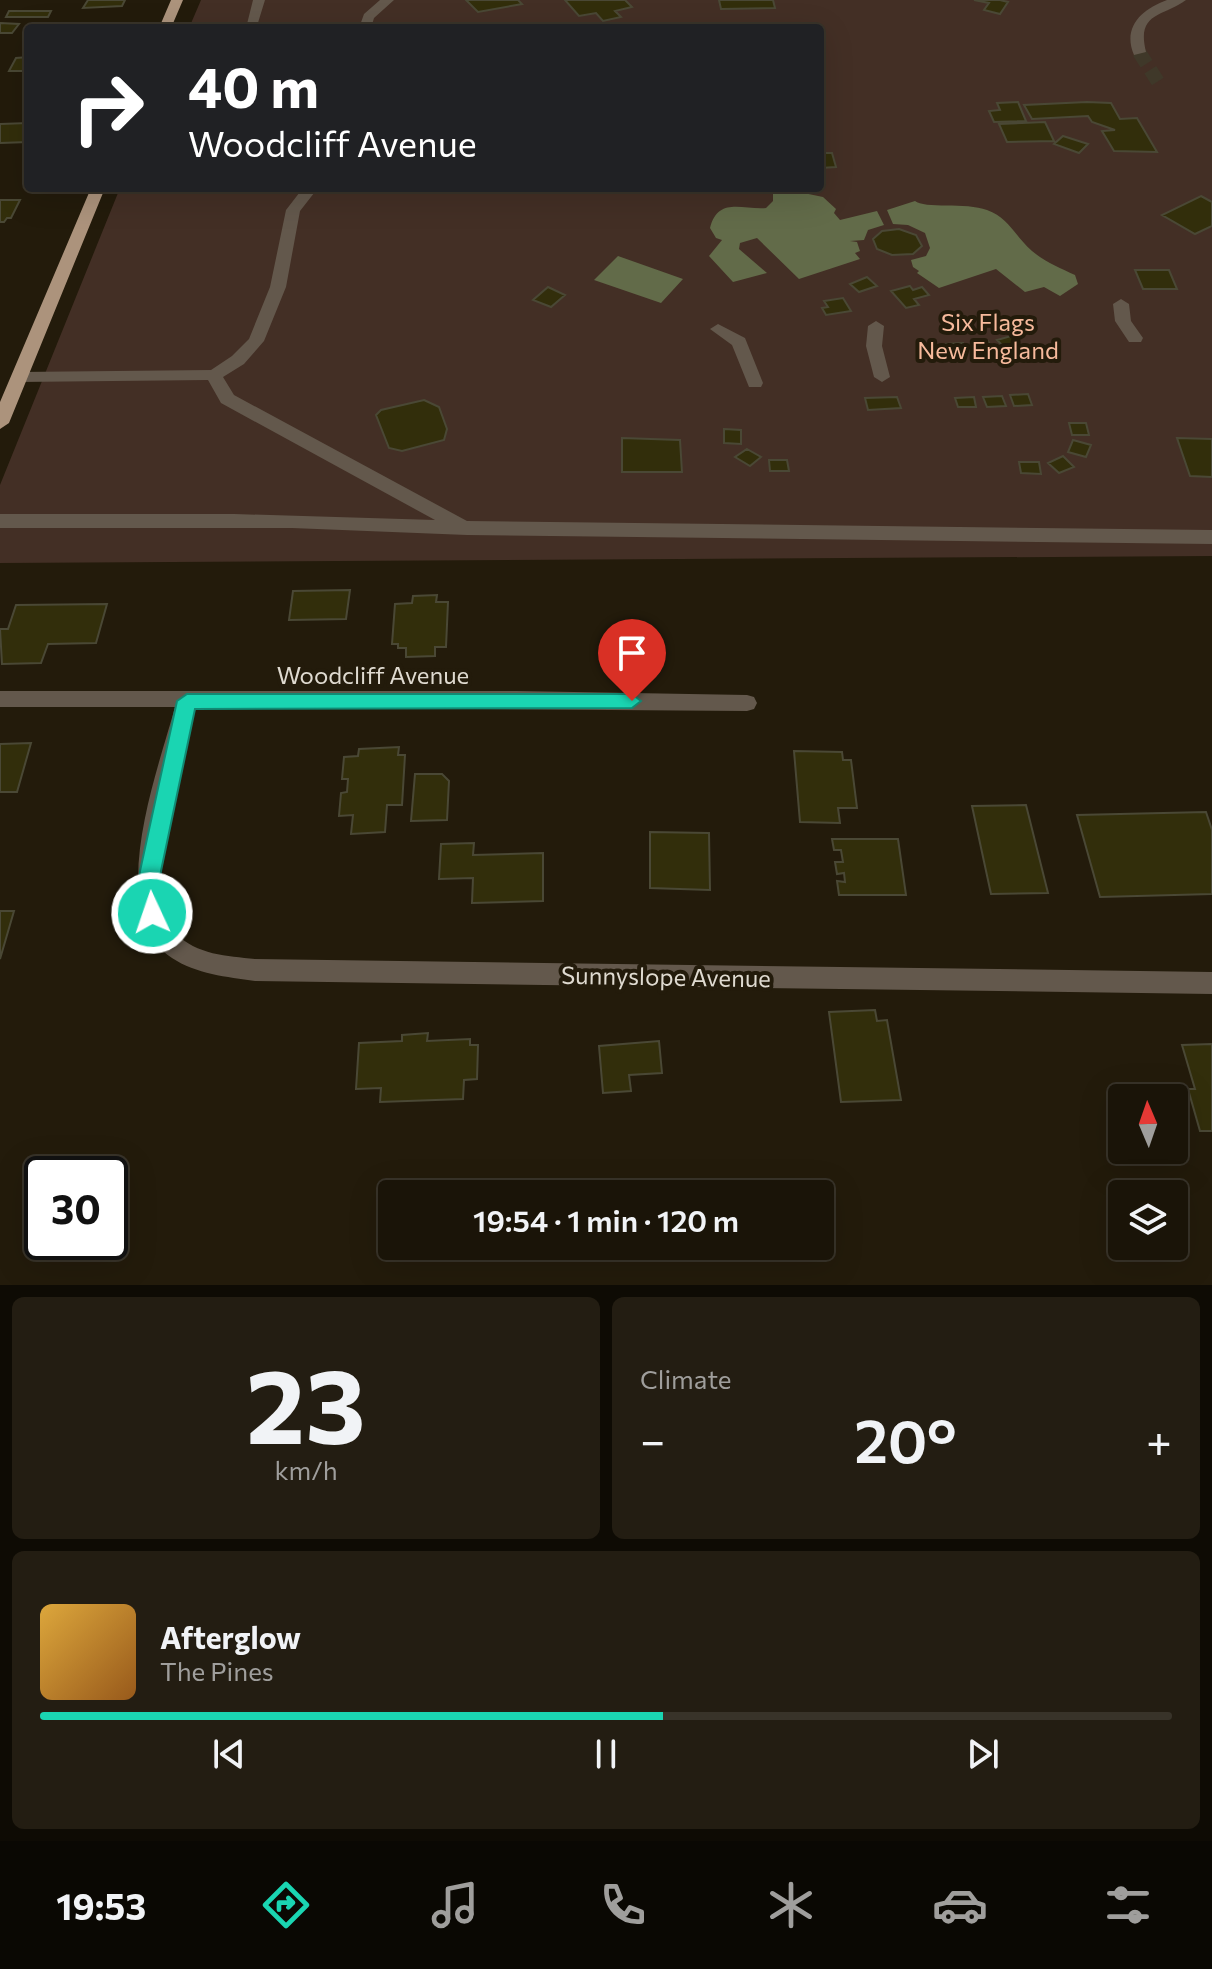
<!DOCTYPE html>
<meta charset="utf-8">
<style>
body{margin:0;font-family:Commissioner,sans-serif;background:#231d12;color:#f1f3f6;height:100vh;display:flex;flex-direction:column;font-size:30px;white-space:nowrap}
*{box-sizing:border-box;margin:0}
p{font-size:26px;color:#9f9e9c}
.icon{flex:none;width:44px;height:44px;fill:none;stroke:currentColor;stroke-width:2;stroke-linecap:round;stroke-linejoin:round}
.map{position:relative;height:1285px;overflow:hidden}
.sheet{display:flex;flex-direction:column;gap:12px;padding:12px;background:#0e0b04;flex:1}
.sheet>*{flex:none}
.top-card{position:absolute;left:24px;top:24px;width:800px;height:168px;border-radius:8px;box-shadow:0 8px 32px #0002,0 0 0 2px #383329;background:#202124;color:#fff;overflow:hidden}
.needle{width:52px;rotate:358deg}
.controls{position:absolute;left:1108px;top:1084px;display:grid;gap:16px}
.controls a{display:grid;place-items:center;width:80px;height:80px;border-radius:8px;background:#1a1408;box-shadow:0 8px 32px #0002,0 0 0 2px #383329;font-size:40px}
.speed{position:absolute;left:24px;top:1156px;display:flex;gap:16px;font-size:40px;font-weight:700;text-align:center}
.speed>*{display:grid;place-content:center;width:104px;height:104px;border-radius:50%;background:#1a1408;box-shadow:0 8px 32px #0002,0 0 0 2px #383329;line-height:1}
.speed .limit{border:4px solid #111;border-radius:12px;background:#fff;color:#111}
.pin{position:absolute;display:grid;place-items:center;width:68px;height:68px;color:#fff;margin:-82px -34px;border-radius:50% 50% 50% 0;rotate:-45deg;box-shadow:0 0 8px #0007}
.pin .icon{rotate:45deg}
.me{position:absolute;width:88px;margin:-44px;rotate:357deg;stroke-linejoin:round;filter:drop-shadow(0 0 6px #0008)}
.turn{display:flex;align-items:center;gap:28px;height:168px;padding:0 32px;font-size:36px}
.turn .icon{width:104px;height:104px;stroke-width:2.5}
.turn b{display:block;font-size:56px;line-height:68px}
.big{font-size:60px;font-weight:600;line-height:1.1}
.sheet .tile{flex:1;display:flex;flex-direction:column;justify-content:center;gap:12px;min-width:0;padding:0 28px;border-radius:12px;background:#231d12}
.sheet .dial{align-items:center;gap:0}
.dial b{font-size:104px;line-height:1}
.song{display:flex;align-items:center;gap:24px}
.cover{width:96px;height:96px;border-radius:12px;background:linear-gradient(135deg,hsl(40 70% 55%),hsl(30 70% 35%))}
.played{height:8px;border-radius:4px;background:linear-gradient(90deg,#1ad5b2 55%,#383329 55%)}
.keys{display:flex;justify-content:space-around;direction:ltr}
.heat{display:flex;justify-content:space-between;align-items:center;font-size:44px;direction:ltr}
.sheet .tiles{flex:1;display:grid;gap:12px;grid-template-columns:1fr 1fr}
.tile:last-child{grid-column:span 2}
.trip{position:absolute;left:378px;top:1180px;width:456px;height:80px;border-radius:8px;background:#1a1408;box-shadow:0 8px 32px #0002,0 0 0 2px #383329;font-weight:600;line-height:80px;text-align:center}
.menu{display:flex;height:128px;justify-content:space-around;align-items:center;background:#0a0803;color:#9f9e9c}
.menu .icon{width:56px;height:56px}
.menu .on{color:#1ad5b2}
.menu b{font-size:36px;color:#f1f3f6}
.map>svg:first-child{display:block}
</style>
<div class="map">
<svg width="1212" height="1285" viewBox="0 0 1212 1285">
<rect width="100%" height="100%" fill="#231b0b"/>
<path fill="#432f25" d="M 201,0 L 1212,0 L 1212,556 L 0,563 L 0,485 L 120,188 L 820,188 L 820,28 L 189,28 Z"/>
<path fill="#626b49" d="M 794,191 L 823,197 L 836,209 L 834,213 L 840,220 L 877,211 L 884,225 L 868,230 L 864,240 L 850,241 L 857,242 L 860,251 L 855,253 L 860,259 L 799,279 L 757,238 L 740,243 L 739,249 L 767,273 L 733,282 L 709,256 L 722,240 L 716,238 L 710,228 C 718,196 743,210 766,208 L 773,201 L 773,194 Z
M 915,201 C 924,209 966,202 987,210 C 1009,218 1015,236 1032,251 C 1045,262 1060,268 1075,275 L 1078,284 L 1060,296 L 1044,287 L 1025,292 L 996,269 L 939,288 L 917,273 L 919,271 L 913,267 L 911,260 L 926,256 L 930,248 L 925,233 L 908,225 L 893,224 L 887,210 Z
M 618,256 L 683,279 L 661,303 L 594,280 Z"/>
<path fill="#322e0b" stroke="#4a4835" stroke-width="2" d="M 88,0 L 125,0 L 122,6 L 83,8 Z
M 466,0 L 518,0 L 522,4 L 478,12 Z
M 565,0 L 625,0 L 632,7 L 615,11 L 621,17 L 603,21 L 596,13 L 579,16 Z
M 719,0 L 773,0 L 775,8 L 721,9 Z
M 974,0 L 1000,0 L 1008,2 L 1000,14 L 984,10 L 989,3 Z
M 9,11 L 51,11 L 48,17 L 6,17 Z
M 0,23 L 19,24 L 12,33 L 0,33 Z
M 28,57 L 28,71 L 9,71 L 16,58 Z
M 1018,102 L 1026,121 L 994,122 L 989,111 L 1000,110 L 997,103 Z
M 1087,102 L 1111,103 L 1120,119 L 1137,118 L 1157,152 L 1114,151 L 1102,131 L 1115,130 L 1092,122 L 1088,116 L 1032,119 L 1024,105 Z
M 1045,122 L 1054,141 L 1007,142 L 999,124 Z
M 28,123 L 28,142 L 0,143 L 0,124 Z
M 1063,136 L 1088,144 L 1079,153 L 1054,144 Z
M 820,153 L 832,153 L 836,167 L 820,168 Z
M 1201,196 L 1212,202 L 1212,226 L 1195,234 L 1162,215 Z
M 0,200 L 20,200 L 11,218 L 7,218 L 4,222 L 0,222 Z
M 899,229 L 916,235 L 922,246 L 913,254 L 892,255 L 877,249 L 873,239 L 882,231 Z
M 1135,270 L 1169,270 L 1177,289 L 1143,289 Z
M 867,277 L 877,286 L 859,292 L 850,284 Z
M 910,286 L 913,290 L 922,287 L 929,295 L 914,299 L 919,305 L 906,308 L 891,291 Z
M 548,287 L 565,295 L 551,307 L 533,300 Z
M 843,298 L 851,311 L 826,315 L 822,308 L 828,307 L 824,301 Z
M 1011,336 L 1019,344 L 1005,348 L 997,340 Z
M 988,341 L 993,350 L 976,352 L 971,343 Z
M 963,343 L 965,353 L 948,353 L 946,344 Z
M 1028,394 L 1032,405 L 1014,406 L 1010,395 Z
M 1002,396 L 1006,406 L 987,407 L 983,397 Z
M 897,397 L 901,408 L 868,410 L 865,398 Z
M 974,397 L 976,407 L 958,407 L 955,398 Z
M 424,400 L 439,407 L 447,429 L 444,440 L 402,451 L 389,448 L 376,415 L 381,410 Z
M 1069,423 L 1086,423 L 1089,435 L 1072,435 Z
M 724,429 L 741,430 L 741,444 L 724,443 Z
M 622,438 L 680,440 L 682,472 L 622,472 Z
M 1177,438 L 1212,439 L 1212,477 L 1190,476 Z
M 1073,440 L 1091,445 L 1086,457 L 1068,452 Z
M 747,449 L 761,457 L 750,466 L 735,457 Z
M 1063,456 L 1074,467 L 1059,473 L 1048,463 Z
M 769,460 L 787,460 L 789,471 L 770,471 Z
M 1019,462 L 1039,462 L 1041,474 L 1021,473 Z
M 350,590 L 346,619 L 289,620 L 293,591 Z
M 437,595 L 436,602 L 448,602 L 446,647 L 435,647 L 435,656 L 406,657 L 406,648 L 398,648 L 398,644 L 392,644 L 395,604 L 412,603 L 413,596 Z
M 107,604 L 96,643 L 48,644 L 41,663 L 2,664 L 0,629 L 8,629 L 16,605 Z
M 31,743 L 17,792 L 0,792 L 0,744 Z
M 399,747 L 398,755 L 405,755 L 402,805 L 387,805 L 385,832 L 351,834 L 353,815 L 339,816 L 341,793 L 347,792 L 348,779 L 342,779 L 344,757 L 358,756 L 359,749 Z
M 794,751 L 842,752 L 843,760 L 851,760 L 857,808 L 838,808 L 840,823 L 800,822 Z
M 415,774 L 442,774 L 449,781 L 447,820 L 411,821 Z
M 1026,805 L 1048,893 L 991,894 L 972,806 Z
M 1206,812 L 1212,830 L 1212,894 L 1100,897 L 1077,815 Z
M 650,832 L 709,833 L 710,890 L 650,888 Z
M 832,839 L 898,839 L 906,895 L 839,895 L 837,881 L 845,882 L 844,873 L 837,874 L 835,862 L 843,862 L 841,850 L 834,850 Z
M 474,843 L 473,855 L 543,853 L 543,901 L 472,903 L 473,878 L 439,879 L 441,844 Z
M 0,911 L 14,911 L 0,959 Z
M 875,1010 L 877,1021 L 887,1020 L 901,1100 L 841,1102 L 829,1012 Z
M 428,1033 L 427,1041 L 470,1039 L 470,1045 L 478,1045 L 477,1079 L 464,1080 L 463,1099 L 380,1102 L 381,1088 L 356,1089 L 359,1043 L 402,1041 L 402,1035 Z
M 659,1041 L 662,1073 L 629,1075 L 631,1091 L 603,1093 L 599,1046 Z
M 1212,1044 L 1212,1131 L 1200,1131 L 1188,1089 L 1195,1089 L 1182,1045 Z"/>
<g fill="none" stroke-linecap="round" stroke-linejoin="round">
<path stroke="#3f3829" stroke-width="14" stroke-dasharray="14 7" stroke-linecap="butt" d="M 1139,52 L 1160,85"/>
<path fill="#63584c" fill-rule="evenodd" d="M 253,0 L 265,0 L 257,26 L 246,28 Z
M 380,0 L 394,0 L 374,18 L 371,28 L 359,28 L 364,14 Z
M 1167,0 L 1186,0 C 1163,17 1136,12 1146,52 L 1134,55 C 1122,27 1142,9 1167,0 Z
M 303,188 L 318,188 L 300,211 L 286,287 L 264,341 L 244,364 L 223,377 L 234,395 L 467,521 L 1212,530 L 1212,544 L 467,535 L 292,528 L 0,528 L 0,514 L 234,514 L 435,520 L 221,403 L 208,380 L 19,382 L 11,377 L 19,372 L 211,370 L 232,356 L 249,339 L 270,287 L 286,210 Z
M 1121,299 L 1129,304 L 1131,321 L 1143,338 L 1141,342 L 1129,342 L 1115,321 L 1113,304 Z
M 876,321 L 884,326 L 882,346 L 890,377 L 882,382 L 874,377 L 866,346 L 868,326 Z
M 718,324 L 745,338 L 763,383 L 761,387 L 749,387 L 732,345 L 710,329 Z
M 0,691 L 517,691 L 747,695 L 754,697 L 757,703 L 754,709 L 747,711 L 196,707 C 184,756 138,894 175,933 C 197,955 227,956 255,959 L 1212,972 L 1212,994 L 255,981 C 227,977 196,974 172,958 C 103,912 158,771 175,707 L 0,707 Z"/>
<path fill="#ac937c" fill-rule="evenodd" d="M 171,0 L 183,0 L 171,28 L 159,28 Z
M 91,188 L 105,188 L 9,423 L 0,429 L 0,402 Z"/>
</g>
<path fill="#1ad5b2" stroke="#118a74" stroke-width="2" d="M 187,694 L 632,694 L 641,701 L 632,708 L 195,709 L 161,871 C 159,886 166,906 159,920 L 152,922 L 145,920 C 137,905 138,887 140,871 L 177,701 Z"/>
<g text-anchor="middle" dominant-baseline="central" stroke-width="8" stroke-linejoin="round" paint-order="stroke">
<g font-size="24" fill="#f7ba9c" stroke="#231b0b">
<text x="988" y="321">Six Flags<tspan x="988" dy="28">New England</tspan></text>
</g>
<g font-size="24" fill="#dfdad0" stroke="#231b0b">
<text x="373" y="674">Woodcliff Avenue</text>
<text transform="translate(666 976) rotate(1)">Sunnyslope Avenue</text>
</g>
</g>
</svg>
<div class="controls">
<a><svg class="needle" viewBox="-14 -14 28 28"><path d="M0-13l5 13h-10z" fill="#e53935"/><path d="M0 13l5-13h-10z" fill="#9f9e9c"/></svg></a>
<a><svg class="icon" aria-label="layers" viewBox="0 0 24 24"><path d="M12 4l9 5-9 5-9-5zM3 14l9 5 9-5"/></svg></a>
</div>
<div class="speed"><div class="limit">30</div></div>
<div class="pin" style="left:632px;top:701px;background:#d93025"><svg class="icon" aria-label="arrive" viewBox="0 0 24 24"><path d="M6 21V4h12l-3 4 3 4H6"/></svg></div>
<svg class="me" style="left:152px;top:913px" viewBox="-20 -20 40 40"><circle r="17" fill="#1ad5b2" stroke="#fff" stroke-width="3"/><path d="M0-11L8 9 0 5-8 9z" fill="#fff"/></svg>
<div class="trip">19:54 · 1 min · 120 m</div>
<div class="top-card">
<div class="turn"><svg class="icon" aria-label="right" viewBox="0 0 24 24"><path d="M7 20v-9h11M14 6l5 5-5 5"/></svg><div><b>40 m</b>Woodcliff Avenue</div></div>
</div>
</div>
<section class="sheet">
<div class="tiles">
<div class="tile dial"><b>23</b><p>km/h</p></div>
<div class="tile"><p>Climate</p>
<div class="heat"><a>−</a><b class="big">20°</b><a>+</a></div>
</div>
<div class="tile">
<div class="song"><i class="cover"></i><div><b>Afterglow</b><p>The Pines</p></div></div>
<div class="played"></div>
<div class="keys"><svg class="icon" aria-label="previous" viewBox="0 0 24 24"><path d="M18 5L8 12l10 7zM5 5v14"/></svg><svg class="icon" aria-label="pause" viewBox="0 0 24 24"><path d="M8 5v14M16 5v14"/></svg><svg class="icon" aria-label="next" viewBox="0 0 24 24"><path d="M6 5l10 7-10 7zM19 5v14"/></svg></div>
</div>
</div>
</section>
<nav class="menu">
<b>19:53</b>
<svg class="icon on" aria-label="directions" viewBox="0 0 24 24"><path d="M12 3l9 9-9 9-9-9zM9 14v-3h6M13 9l2 2-2 2"/></svg>
<svg class="icon" aria-label="music" viewBox="0 0 24 24"><path d="M9 18V5l10-2v13"/><circle cx="6" cy="18" r="3"/><circle cx="16" cy="16" r="3"/></svg>
<svg class="icon" aria-label="phone" viewBox="0 0 24 24"><path d="M5 4h4l2 5-3 2q2 4 5 5l2-3 5 2v4C11 20 4 13 5 4z"/></svg>
<svg class="icon" aria-label="climate" viewBox="0 0 24 24"><path d="M12 3v18M4 7l16 10M4 17L20 7"/></svg>
<svg class="icon" aria-label="car" viewBox="0 0 24 24"><path d="M5 17H2v-5l4-1 3-4h7l3 4 3 1v5h-3M9 17h6M6 11h13"/><circle cx="7" cy="17" r="2"/><circle cx="17" cy="17" r="2"/></svg>
<svg class="icon" aria-label="filters" viewBox="0 0 24 24"><path d="M4 7h16M4 17h16"/><circle cx="9" cy="7" r="2"/><circle cx="15" cy="17" r="2"/></svg>
</nav>
